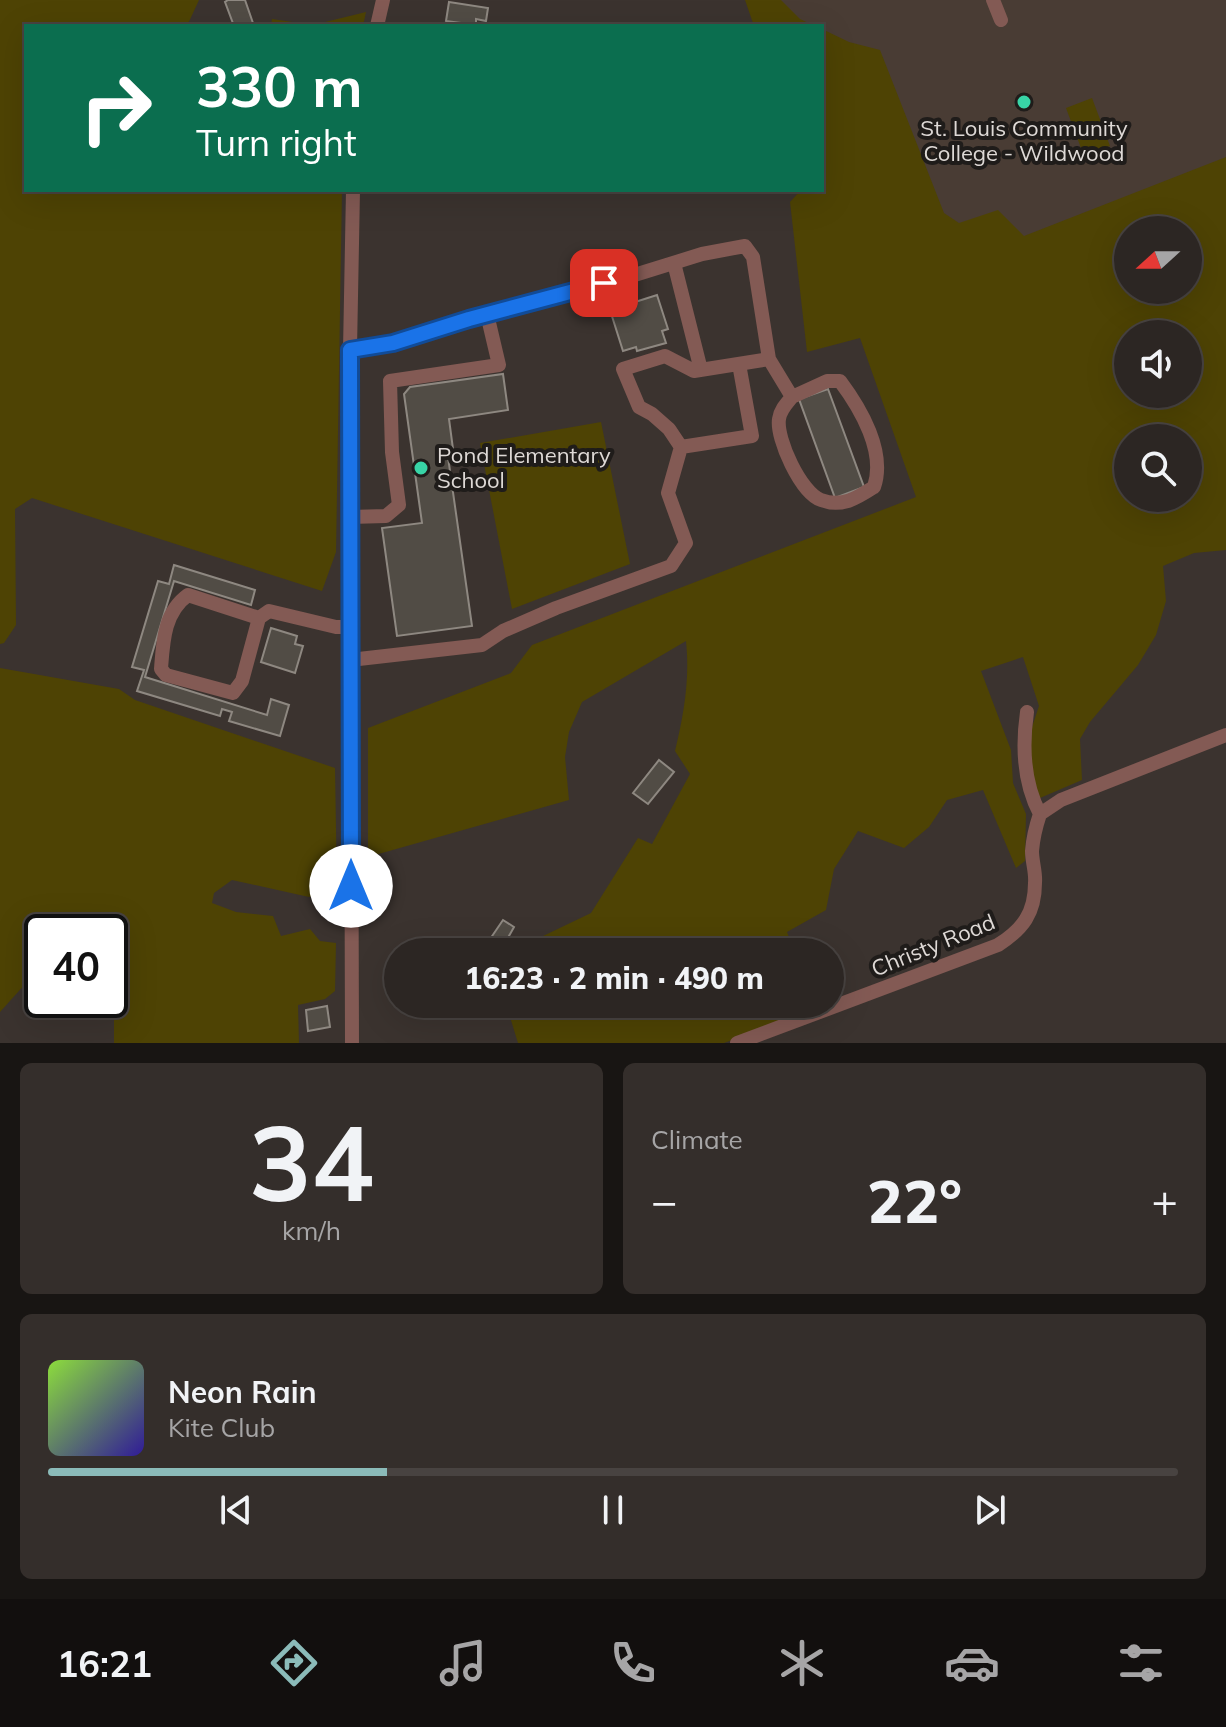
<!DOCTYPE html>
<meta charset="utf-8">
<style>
body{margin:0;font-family:Mulish,sans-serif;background:#342e2b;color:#f1f3f6;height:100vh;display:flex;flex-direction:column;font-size:30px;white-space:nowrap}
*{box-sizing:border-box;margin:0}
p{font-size:26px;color:#a6a5a6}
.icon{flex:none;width:44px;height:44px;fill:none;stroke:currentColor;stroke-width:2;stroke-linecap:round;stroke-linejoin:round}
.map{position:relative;height:1043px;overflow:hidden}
.drawer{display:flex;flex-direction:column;gap:20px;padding:20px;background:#181513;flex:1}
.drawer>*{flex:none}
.guide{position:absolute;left:24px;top:24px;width:800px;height:168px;border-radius:0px;box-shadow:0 8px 32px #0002,0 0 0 2px #484341;background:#0b6e4f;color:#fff;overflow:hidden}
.needle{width:52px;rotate:249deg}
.buttons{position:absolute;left:1114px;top:216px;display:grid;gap:16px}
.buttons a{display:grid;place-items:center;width:88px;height:88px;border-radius:50%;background:#2c2623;box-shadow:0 8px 32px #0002,0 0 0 2px #484341;font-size:40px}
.speed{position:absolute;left:24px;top:914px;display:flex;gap:16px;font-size:40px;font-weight:700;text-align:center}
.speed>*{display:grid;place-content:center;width:104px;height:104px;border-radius:50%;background:#2c2623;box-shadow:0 8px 32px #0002,0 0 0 2px #484341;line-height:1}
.speed .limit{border:4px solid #111;border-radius:12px;background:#fff;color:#111}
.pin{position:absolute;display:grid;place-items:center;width:68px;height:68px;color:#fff;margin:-34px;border-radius:16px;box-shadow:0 4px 12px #0006}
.me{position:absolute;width:88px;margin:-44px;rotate:0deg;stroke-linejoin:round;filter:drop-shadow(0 0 6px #0008)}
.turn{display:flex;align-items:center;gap:28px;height:168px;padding:0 40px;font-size:36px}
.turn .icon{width:104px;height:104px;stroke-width:2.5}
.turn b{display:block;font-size:56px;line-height:68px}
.big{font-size:60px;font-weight:800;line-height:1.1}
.drawer .widget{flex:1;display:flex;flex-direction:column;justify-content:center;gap:12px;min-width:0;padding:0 28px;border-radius:12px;background:#342e2b}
.drawer .dial{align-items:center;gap:0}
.dial b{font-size:104px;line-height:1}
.song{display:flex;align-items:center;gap:24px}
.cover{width:96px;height:96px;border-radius:12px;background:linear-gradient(135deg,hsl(90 70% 55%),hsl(250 70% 35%))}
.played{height:8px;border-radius:4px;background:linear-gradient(90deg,#8bbbb9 30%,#484341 30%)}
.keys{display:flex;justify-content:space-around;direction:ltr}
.heat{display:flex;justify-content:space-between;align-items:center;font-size:44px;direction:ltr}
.drawer .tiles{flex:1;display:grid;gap:20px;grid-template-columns:1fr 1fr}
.widget:last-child{grid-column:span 2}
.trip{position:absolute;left:384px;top:938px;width:460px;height:80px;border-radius:40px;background:#2c2623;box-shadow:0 8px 32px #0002,0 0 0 2px #484341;font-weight:800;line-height:80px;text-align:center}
.menu{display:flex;height:128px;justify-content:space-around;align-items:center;background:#120f0e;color:#a6a5a6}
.menu .icon{width:56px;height:56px}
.menu .current{color:#8bbbb9}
.menu b{font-size:36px;color:#f1f3f6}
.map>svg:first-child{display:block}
</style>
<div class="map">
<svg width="1226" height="1043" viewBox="0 0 1226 1043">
<rect width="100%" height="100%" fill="#3b332f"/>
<path fill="#493c34" d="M 747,0 L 1226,0 L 1226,178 L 862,314 L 822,190 L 822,26 L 756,26 Z"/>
<path fill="#4e4304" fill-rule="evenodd" d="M 0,0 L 199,0 L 187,26 L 26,26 L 26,190 L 342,190 L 336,552 L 322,591 L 32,498 L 15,509 L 16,625 L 4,643 L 0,644 Z
M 745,0 L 781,0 L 800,19 L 815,26 L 754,26 Z
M 366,12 L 363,26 L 271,26 L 272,19 L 313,25 Z
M 822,29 L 849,42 L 880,50 L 944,213 L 959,223 L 998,210 L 1024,236 L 1226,157 L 1226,550 L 1194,553 L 1163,566 L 1166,601 L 1156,635 L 1138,665 L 1090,722 L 1080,739 L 1082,780 L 1040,798 L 1031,776 L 1029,750 L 1032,727 L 1039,706 L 1023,657 L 981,671 L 1011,750 L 1013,783 L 1026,814 L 1025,861 L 1016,868 L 983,790 L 947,800 L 929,827 L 904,848 L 858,831 L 834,869 L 826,910 L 787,932 L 795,952 L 531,952 L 541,937 L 591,913 L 638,838 L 652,844 L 690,774 L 675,751 C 684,713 690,679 686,641 L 582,702 L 569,732 L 565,757 L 569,800 L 368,857 L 368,728 L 511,673 L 532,645 L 916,497 L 860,338 L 807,352 L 790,202 L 801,190 L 822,190 ZM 1128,230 L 1188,230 L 1188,290 L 1128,290 ZM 1128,334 L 1188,334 L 1188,394 L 1128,394 ZM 1128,438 L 1188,438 L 1188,498 L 1128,498 Z
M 1092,98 L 1110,146 L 1084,156 L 1066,108 Z
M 601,422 L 630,564 L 512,609 L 480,443 Z
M 0,668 L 119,689 L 135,700 L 335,768 L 337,889 L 309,897 L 232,880 L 214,893 L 212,903 L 236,912 L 273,916 L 281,936 L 310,929 L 320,941 L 336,943 L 335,991 L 325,999 L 298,1005 L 299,1043 L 114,1043 L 114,1006 L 110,1000 L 110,932 L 42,932 L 42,974 L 27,982 L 0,1012 Z
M 506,1004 L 806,1004 L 807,1013 L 724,1043 L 518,1043 Z"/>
<path fill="#514c45" stroke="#8e8881" stroke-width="2" d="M 228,0 L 245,0 L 254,26 L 234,26 L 225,2 Z
M 449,2 L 488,8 L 486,21 L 476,19 L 476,25 L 446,21 Z
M 657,295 L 668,329 L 662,331 L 666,343 L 637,351 L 636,347 L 623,351 L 610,310 Z
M 503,374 L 508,410 L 449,419 L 453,449 L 447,450 L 472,626 L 397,636 L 382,528 L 422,523 L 404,394 L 410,387 Z
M 828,389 L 864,487 L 835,498 L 799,399 Z
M 174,565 L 255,590 L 251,605 L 174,581 L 145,677 L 267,715 L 271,699 L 289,705 L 280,736 L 229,721 L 232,712 L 222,709 L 220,716 L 137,691 L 144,670 L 132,667 L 158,581 L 169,584 Z
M 271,628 L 297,636 L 295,644 L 303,646 L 295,673 L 261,662 Z
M 659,760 L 674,772 L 648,804 L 633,793 Z
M 503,920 L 514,927 L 500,952 L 495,952 L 486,945 Z
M 327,1006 L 330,1027 L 308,1031 L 306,1010 Z"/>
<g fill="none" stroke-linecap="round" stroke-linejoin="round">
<path stroke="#835a54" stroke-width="14" d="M 993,0 L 1001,20
M 377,26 L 383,0
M 674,263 L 701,370
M 350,350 L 393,343 L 469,319 L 628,277 L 702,254 L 745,246 L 753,257 L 769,359 L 694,371 L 665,356 L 623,369 L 639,407 L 652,414 L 669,429 L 681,447 L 668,493 L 686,543 L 671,566 L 556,608 L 503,631 L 482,645 L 350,660
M 769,359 L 792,397 C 787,403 780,410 779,419 C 776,439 801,493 821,500 C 842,508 857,498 874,487 C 886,452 861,409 840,381 L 827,381 L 792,397
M 681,447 L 752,436 L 739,364
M 350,517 L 386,516 L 399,505 L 392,452 L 390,381 L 499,365 L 487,314
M 259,618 L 188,595 C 164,612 163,642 161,669 L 166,675 L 233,693 L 242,681 L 259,618 L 269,611 L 336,627 L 350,627
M 1027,712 C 1022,747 1023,782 1040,814
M 352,1043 L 350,350 L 353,190
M 737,1043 L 998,945 C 1023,929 1035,913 1035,883 C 1036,872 1032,862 1032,851 C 1033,838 1036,826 1040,814 L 1061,800 L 1226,735"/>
</g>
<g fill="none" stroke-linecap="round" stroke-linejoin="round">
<g stroke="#114b97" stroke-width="20">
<path id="route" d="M 351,886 L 350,350 L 393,343 L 469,319 L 604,283"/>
</g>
<use href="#route" stroke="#1a73e8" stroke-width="14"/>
</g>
<g fill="#38d4a6" stroke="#1f1c1a" stroke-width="3">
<circle cx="1024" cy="102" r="8"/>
<circle cx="421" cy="468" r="8"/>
</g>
<g text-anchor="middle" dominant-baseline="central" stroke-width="8" stroke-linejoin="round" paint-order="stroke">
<g font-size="22" fill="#ded9d6" stroke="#1f1c1a">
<text x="1024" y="128">St. Louis Community<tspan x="1024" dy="25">College - Wildwood</tspan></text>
<text x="437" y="455" text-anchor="start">Pond Elementary<tspan x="437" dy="25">School</tspan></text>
</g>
<g font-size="22" fill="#ded9d6" stroke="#1f1c1a">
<text transform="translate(933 945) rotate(-22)">Christy Road</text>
</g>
</g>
</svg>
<div class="buttons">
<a><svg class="needle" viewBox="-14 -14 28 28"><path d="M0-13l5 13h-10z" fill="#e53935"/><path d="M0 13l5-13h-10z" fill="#a6a5a6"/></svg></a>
<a><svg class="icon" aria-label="sound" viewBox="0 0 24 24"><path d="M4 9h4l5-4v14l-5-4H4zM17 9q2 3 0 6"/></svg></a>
<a><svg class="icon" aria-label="search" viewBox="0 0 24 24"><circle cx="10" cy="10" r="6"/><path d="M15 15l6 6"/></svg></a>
</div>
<div class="speed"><div class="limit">40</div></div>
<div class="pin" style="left:604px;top:283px;background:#d93025"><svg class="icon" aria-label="arrive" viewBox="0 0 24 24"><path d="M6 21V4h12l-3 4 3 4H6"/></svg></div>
<svg class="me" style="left:351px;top:886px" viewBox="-20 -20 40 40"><circle r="19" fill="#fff"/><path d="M0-13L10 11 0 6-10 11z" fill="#1a73e8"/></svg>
<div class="trip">16:23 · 2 min · 490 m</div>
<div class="guide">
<div class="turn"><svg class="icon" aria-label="right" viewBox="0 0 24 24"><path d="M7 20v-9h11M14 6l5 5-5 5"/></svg><div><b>330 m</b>Turn right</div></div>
</div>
</div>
<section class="drawer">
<div class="tiles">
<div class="widget dial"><b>34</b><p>km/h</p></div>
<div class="widget"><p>Climate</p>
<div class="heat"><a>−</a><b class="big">22°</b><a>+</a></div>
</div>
<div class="widget">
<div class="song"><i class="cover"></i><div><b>Neon Rain</b><p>Kite Club</p></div></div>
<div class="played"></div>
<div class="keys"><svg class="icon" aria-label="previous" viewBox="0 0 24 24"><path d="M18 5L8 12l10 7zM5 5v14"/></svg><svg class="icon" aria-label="pause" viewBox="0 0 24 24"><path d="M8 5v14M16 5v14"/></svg><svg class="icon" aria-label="next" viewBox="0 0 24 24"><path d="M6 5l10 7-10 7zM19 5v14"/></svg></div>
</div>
</div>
</section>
<nav class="menu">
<b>16:21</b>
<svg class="icon current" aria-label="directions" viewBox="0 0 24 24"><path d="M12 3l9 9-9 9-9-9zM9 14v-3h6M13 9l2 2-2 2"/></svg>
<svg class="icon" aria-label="music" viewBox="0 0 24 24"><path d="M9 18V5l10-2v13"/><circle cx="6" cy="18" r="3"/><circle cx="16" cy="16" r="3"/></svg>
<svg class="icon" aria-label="phone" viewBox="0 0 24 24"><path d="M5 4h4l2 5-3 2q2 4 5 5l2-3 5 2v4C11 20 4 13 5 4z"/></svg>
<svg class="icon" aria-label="climate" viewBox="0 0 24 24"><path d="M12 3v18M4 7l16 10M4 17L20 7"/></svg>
<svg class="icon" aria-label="car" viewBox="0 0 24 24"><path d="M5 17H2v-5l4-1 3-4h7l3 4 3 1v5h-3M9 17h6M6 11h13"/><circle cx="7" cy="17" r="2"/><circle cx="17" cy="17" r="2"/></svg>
<svg class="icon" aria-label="filters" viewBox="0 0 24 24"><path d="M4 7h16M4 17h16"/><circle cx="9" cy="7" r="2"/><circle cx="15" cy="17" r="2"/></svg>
</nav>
